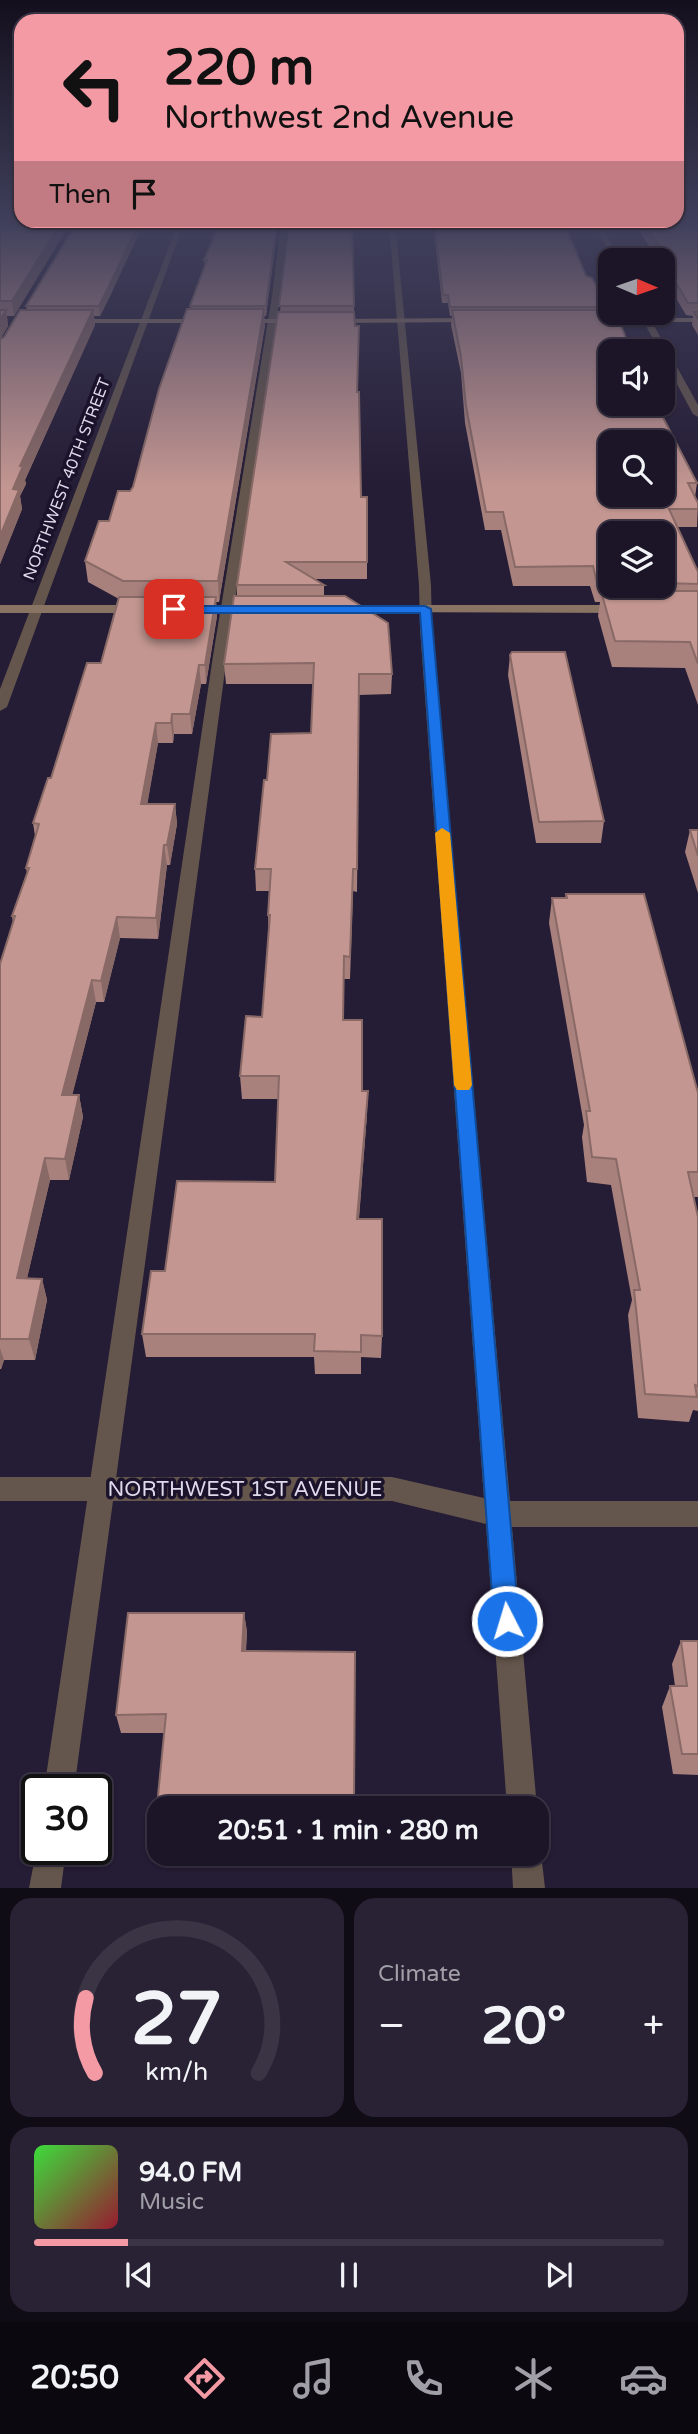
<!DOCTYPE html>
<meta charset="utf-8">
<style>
body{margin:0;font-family:"Varela Round",sans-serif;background:#292234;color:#f1f3f6;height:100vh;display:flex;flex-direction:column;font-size:26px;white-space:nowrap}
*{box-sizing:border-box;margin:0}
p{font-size:23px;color:#a09fa8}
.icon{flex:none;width:38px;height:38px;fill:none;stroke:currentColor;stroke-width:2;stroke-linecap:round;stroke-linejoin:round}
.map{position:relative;height:1888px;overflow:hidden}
.side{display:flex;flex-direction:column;gap:10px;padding:10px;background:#0f0c16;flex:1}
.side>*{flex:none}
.top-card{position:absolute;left:14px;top:14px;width:670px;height:214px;border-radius:21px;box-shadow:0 2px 5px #0004,0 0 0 2px #3a3445;background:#f49aa4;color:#111;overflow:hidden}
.needle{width:46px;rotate:92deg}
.fabs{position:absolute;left:598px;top:248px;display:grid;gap:14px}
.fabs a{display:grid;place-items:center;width:77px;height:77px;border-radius:14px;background:#1c1528;box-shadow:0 2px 5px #0004,0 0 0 2px #3a3445;font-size:35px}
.speed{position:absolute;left:21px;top:1774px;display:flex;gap:14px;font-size:35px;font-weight:700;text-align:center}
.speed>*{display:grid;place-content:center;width:91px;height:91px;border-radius:50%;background:#1c1528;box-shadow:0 2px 5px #0004,0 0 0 2px #3a3445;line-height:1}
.speed .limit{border:4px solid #111;border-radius:10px;background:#fff;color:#111}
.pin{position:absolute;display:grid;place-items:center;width:60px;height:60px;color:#fff;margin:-30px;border-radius:14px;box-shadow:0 4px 10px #0006}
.me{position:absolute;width:77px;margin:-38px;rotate:355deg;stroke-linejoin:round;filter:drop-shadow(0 0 5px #0008)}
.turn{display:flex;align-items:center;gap:24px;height:147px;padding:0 35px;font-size:32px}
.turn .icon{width:91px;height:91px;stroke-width:2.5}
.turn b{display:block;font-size:49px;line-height:60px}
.then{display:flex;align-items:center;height:66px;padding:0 35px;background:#0003;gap:14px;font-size:26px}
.big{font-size:52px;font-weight:700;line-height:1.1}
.side .widget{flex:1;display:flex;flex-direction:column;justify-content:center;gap:10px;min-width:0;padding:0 24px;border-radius:21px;background:#292234}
.side .dial{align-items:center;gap:0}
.dial svg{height:182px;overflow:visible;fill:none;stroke:#3a3445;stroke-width:7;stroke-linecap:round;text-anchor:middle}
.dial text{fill:#f1f3f6;stroke:none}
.song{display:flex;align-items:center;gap:21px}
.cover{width:84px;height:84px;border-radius:10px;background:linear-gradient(135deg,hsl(120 70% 55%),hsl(350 70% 35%))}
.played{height:7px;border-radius:4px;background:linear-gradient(90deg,#f49aa4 15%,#3a3445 15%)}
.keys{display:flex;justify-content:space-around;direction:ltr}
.heat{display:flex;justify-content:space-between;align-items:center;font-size:38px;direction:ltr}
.side .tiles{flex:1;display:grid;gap:10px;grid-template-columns:1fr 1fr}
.widget:last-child{grid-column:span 2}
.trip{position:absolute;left:147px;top:1796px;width:402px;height:70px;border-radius:21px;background:#1c1528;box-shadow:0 2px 5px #0004,0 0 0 2px #3a3445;font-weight:700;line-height:70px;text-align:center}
.dock{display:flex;height:112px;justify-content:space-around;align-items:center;background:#0b0810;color:#a09fa8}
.dock .icon{width:49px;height:49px}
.dock .on{color:#f49aa4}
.dock b{font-size:32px;color:#f1f3f6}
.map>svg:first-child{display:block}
</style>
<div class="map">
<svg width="698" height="1888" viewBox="0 0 698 1888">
<rect width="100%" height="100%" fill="#251c35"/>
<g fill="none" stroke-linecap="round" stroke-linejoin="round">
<path fill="#64564c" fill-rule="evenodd" d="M 281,223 L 287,223 L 280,296 L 227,656 L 74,1790 L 44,1790 L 213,656 L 272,296 Z
M 37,1847 L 37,1850 L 66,1850 L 61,1888 L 29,1888 Z"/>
<path fill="#64564c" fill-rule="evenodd" d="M 178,223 L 184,223 L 7,707 L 0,711 L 0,689 Z
M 389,223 L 395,223 L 431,585 L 432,629 L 510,1501 L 698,1501 L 698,1527 L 512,1527 L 537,1808 L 507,1808 L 486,1524 L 392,1501 L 0,1501 L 0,1477 L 392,1477 L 484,1498 L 420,629 L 419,585 Z
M 594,223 L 600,223 L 621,261 L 613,261 Z
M 639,313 L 647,313 L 698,405 L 698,417 L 693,414 L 663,358 L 663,352 L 660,352 Z
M 537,1843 L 541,1853 L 545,1888 L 513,1888 L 511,1853 L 537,1853 Z"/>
<path fill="#897463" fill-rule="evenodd" d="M 476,318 L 479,322 L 332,323 L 328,321 L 332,319 Z
M 595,318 L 698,318 L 698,322 L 592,322 Z
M 70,319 L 206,319 L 210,321 L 206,323 L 73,323 Z
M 238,319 L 301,319 L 305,321 L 301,323 L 241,323 Z
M 0,605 L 140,605 L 146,609 L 140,613 L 0,613 Z
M 255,605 L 259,606 L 259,612 L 192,613 L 186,609 L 192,605 Z
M 343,605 L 623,605 L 629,609 L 623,613 L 339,612 L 339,606 Z"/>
</g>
<path fill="#a8817d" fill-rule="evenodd" d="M 0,223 L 66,230 L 14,316 L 7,316 L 8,326 L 0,339 L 4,337 L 27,310 L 26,306 L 112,292 L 100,316 L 94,316 L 95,325 L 25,480 L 26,484 L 20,496 L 22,509 L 0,564 Z
M 213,223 L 278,223 L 266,316 L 264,316 L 265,325 L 219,602 L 216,602 L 217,616 L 206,684 L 201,684 L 192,734 L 174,734 L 173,743 L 158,743 L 147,804 L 175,804 L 177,824 L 170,865 L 167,865 L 158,939 L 120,938 L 104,1002 L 96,1002 L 72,1095 L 79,1095 L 83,1117 L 69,1180 L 50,1180 L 27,1278 L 42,1279 L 47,1300 L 35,1360 L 4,1360 L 1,1369 L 0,1369 L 0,964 L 13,923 L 12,916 L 27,873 L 26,868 L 35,836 L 33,823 L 51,778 L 101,663 L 119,599 L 88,582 L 85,561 L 109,521 L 133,487 L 191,309 L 190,306 L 205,268 L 204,260 L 218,228 L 213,228 Z
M 288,223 L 358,223 L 358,228 L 352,228 L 354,312 L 361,497 L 367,497 L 367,579 L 313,579 L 324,585 L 324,596 L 392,674 L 391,694 L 359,695 L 357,892 L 353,891 L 350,979 L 344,979 L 344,1020 L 367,1114 L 359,1219 L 382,1336 L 381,1358 L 361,1357 L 361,1374 L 315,1374 L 314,1357 L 146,1357 L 142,1334 L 165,1271 L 275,1182 L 278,1099 L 242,1099 L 240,1076 L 262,1017 L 269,934 L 268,915 L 270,891 L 256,891 L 255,869 L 267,780 L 311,733 L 313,684 L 226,684 L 224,664 L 237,596 L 237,585 L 280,312 Z
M 433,223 L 564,223 L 586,276 L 610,307 L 610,310 L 629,346 L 628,350 L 697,483 L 695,497 L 698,503 L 697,527 L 677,527 L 698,572 L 698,705 L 685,668 L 612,667 L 598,616 L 600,602 L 595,602 L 590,586 L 513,586 L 501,530 L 485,530 L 465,423 L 461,373 L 451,325 L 452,316 L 450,316 L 448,303 L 442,303 ZM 611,534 L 663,534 L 663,586 L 611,586 Z
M 634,223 L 698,223 L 698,335 L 692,325 L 693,316 L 686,315 L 663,276 L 663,261 L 659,261 Z
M 510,655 L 604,821 L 601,843 L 536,843 L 508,675 Z
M 690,830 L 698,830 L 698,893 L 685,852 Z
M 566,894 L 698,1093 L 698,1197 L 694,1197 L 698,1217 L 698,1411 L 693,1410 L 689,1422 L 638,1418 L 628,1315 L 632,1300 L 611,1185 L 587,1182 L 582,1137 L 584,1125 L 549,923 L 552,898 L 565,898 Z
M 244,1613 L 247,1632 L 246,1651 L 355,1652 L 354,1808 L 159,1808 L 159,1827 L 156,1816 L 165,1733 L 121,1733 L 116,1715 Z
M 681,1641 L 698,1641 L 698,1775 L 673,1774 L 662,1707 L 670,1686 L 675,1686 L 672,1664 Z"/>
<path fill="#886966" d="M 61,223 L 66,223 L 66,230 L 14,316 L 12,301 Z
M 139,223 L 144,223 L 112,292 L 100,316 L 99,306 Z
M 277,223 L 278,223 L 266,316 L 266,306 Z
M 264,309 L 265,325 L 219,602 L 218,581 Z
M 6,310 L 8,326 L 0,340 L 0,320 Z
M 93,310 L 95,325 L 25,480 L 26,484 L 20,496 L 22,509 L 0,564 L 0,536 L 13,489 L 20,466 Z
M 216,597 L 217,616 L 206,684 L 205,665 Z
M 199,665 L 201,684 L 192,734 L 190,714 Z
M 172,714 L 174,734 L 173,743 L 171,723 Z
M 156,723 L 158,743 L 144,824 L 141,804 Z
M 175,804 L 177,824 L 170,865 L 167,845 Z
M 164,845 L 167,865 L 158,939 L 156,918 Z
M 117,917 L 120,938 L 104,1002 L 101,981 Z
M 92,980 L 96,1002 L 67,1116 L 62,1095 Z
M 368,1091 L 367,1114 L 357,1241 L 357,1219 Z
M 79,1095 L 83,1117 L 69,1180 L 65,1159 Z
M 45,1158 L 50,1180 L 22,1300 L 17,1278 Z
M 42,1279 L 47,1300 L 35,1360 L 29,1339 Z
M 0,1348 L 4,1360 L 1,1369 L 0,1365 Z
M 244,1613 L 247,1632 L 244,1670 L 242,1651 Z"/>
<path fill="#c39691" stroke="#886966" stroke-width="2" fill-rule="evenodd" d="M 0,223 L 61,223 L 12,301 L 0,301 Z
M 77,223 L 139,223 L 111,282 L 99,306 L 26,306 Z
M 220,223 L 277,223 L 266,306 L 190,306 L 207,260 L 204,260 Z
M 289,223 L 352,223 L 354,306 L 279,306 Z
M 434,223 L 564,223 L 586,276 L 592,278 L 597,287 L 602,287 L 610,307 L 450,307 L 448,295 L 443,295 Z
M 643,223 L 698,223 L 698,303 L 688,303 L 663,261 L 669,261 Z
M 187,309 L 264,309 L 218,581 L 123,581 L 85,561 L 99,521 L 109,521 L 118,491 L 130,491 L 133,487 L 159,389 Z
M 0,310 L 6,310 L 0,320 Z
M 20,310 L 93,310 L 20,466 L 23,466 L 13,489 L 19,490 L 0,536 L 0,339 L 4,337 Z
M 452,310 L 611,310 L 611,313 L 616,313 L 629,346 L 626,346 L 629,352 L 611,352 L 611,404 L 656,404 L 697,483 L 688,483 L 698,503 L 698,509 L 669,509 L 698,572 L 698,584 L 663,583 L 663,534 L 611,534 L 611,583 L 597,583 L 593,566 L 515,567 L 503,512 L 486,512 L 466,406 L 461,357 ZM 611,443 L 663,443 L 663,495 L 611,495 Z
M 278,312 L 354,312 L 355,326 L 359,326 L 357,392 L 359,392 L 361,497 L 367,497 L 367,562 L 286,562 L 324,585 L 237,585 Z
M 694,312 L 698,312 L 698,319 Z
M 601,591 L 698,591 L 698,664 L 690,642 L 615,641 Z
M 234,596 L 345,596 L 388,623 L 392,674 L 359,674 L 357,869 L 353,869 L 350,957 L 344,956 L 343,1020 L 362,1020 L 362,1091 L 368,1091 L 357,1219 L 382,1219 L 382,1336 L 361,1335 L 361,1352 L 314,1351 L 315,1334 L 142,1334 L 151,1271 L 165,1271 L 177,1181 L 275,1182 L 279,1076 L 240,1076 L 246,1016 L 262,1017 L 270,915 L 268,915 L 271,869 L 255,869 L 264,780 L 267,780 L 271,734 L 311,733 L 314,663 L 224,664 Z
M 119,597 L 216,597 L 205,665 L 199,665 L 190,714 L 172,714 L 171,723 L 156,723 L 141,804 L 175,804 L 167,845 L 164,845 L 156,918 L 117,917 L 101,981 L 92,980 L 62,1095 L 79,1095 L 65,1159 L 45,1158 L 17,1278 L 42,1279 L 29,1339 L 0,1339 L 0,964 L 15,916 L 12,916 L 29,868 L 26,868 L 39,824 L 33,823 L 48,778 L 51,778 L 87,663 L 101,663 Z
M 512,652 L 565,652 L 604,821 L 539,822 L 510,655 Z
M 690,830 L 698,830 L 698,856 Z
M 566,894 L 644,894 L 698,1093 L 698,1172 L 688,1172 L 698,1217 L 698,1386 L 695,1385 L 697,1397 L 645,1394 L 634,1290 L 640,1290 L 616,1159 L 592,1157 L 586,1111 L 590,1111 L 552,898 L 567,898 Z
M 128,1613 L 244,1613 L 242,1651 L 355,1652 L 354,1799 L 233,1798 L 233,1808 L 159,1808 L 159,1816 L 156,1816 L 166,1714 L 116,1715 Z
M 681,1641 L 698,1641 L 698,1754 L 682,1754 L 670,1686 L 687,1686 Z"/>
<linearGradient id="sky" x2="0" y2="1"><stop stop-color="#140f1d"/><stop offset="0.46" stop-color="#40405c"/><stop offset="1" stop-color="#40405c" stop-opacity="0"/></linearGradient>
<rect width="698" height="487" fill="url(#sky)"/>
<path fill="#1a73e8" stroke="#114b97" stroke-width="2" d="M 425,606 L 431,609 L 519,1621 L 515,1630 L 507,1634 L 498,1630 L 494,1621 L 420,613 L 174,613 L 169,609 L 174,606 Z"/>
<path fill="#f59e0b" d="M 442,828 L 450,833 L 472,1085 L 469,1090 L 457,1090 L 454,1085 L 435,833 Z"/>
<g text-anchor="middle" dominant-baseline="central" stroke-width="7" stroke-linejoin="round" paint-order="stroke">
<g font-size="16" fill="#dfdaeb" stroke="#1b132b">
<text transform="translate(67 479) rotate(-69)">NORTHWEST 40TH STREET</text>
</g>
<g font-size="21" fill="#dfdaeb" stroke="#1b132b">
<text x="245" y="1489">NORTHWEST 1ST AVENUE</text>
</g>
</g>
</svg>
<div class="fabs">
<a><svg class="needle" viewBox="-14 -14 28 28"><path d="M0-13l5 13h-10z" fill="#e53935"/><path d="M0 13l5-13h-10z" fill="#a09fa8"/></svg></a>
<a><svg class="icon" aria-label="sound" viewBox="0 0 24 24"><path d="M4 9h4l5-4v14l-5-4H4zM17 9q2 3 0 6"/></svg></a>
<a><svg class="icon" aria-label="search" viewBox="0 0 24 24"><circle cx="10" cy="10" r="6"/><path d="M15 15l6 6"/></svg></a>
<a><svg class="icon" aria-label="layers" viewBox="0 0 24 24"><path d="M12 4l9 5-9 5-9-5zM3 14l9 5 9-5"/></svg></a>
</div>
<div class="speed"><div class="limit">30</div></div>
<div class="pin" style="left:174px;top:609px;background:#d93025"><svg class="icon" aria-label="arrive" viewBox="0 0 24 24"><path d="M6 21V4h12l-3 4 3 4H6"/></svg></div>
<svg class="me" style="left:507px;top:1621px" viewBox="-20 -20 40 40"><circle r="17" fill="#1a73e8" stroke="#fff" stroke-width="3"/><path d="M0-11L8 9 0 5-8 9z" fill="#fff"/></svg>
<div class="trip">20:51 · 1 min · 280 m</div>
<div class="top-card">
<div class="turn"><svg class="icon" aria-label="left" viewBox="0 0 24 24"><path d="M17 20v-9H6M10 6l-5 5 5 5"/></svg><div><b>220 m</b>Northwest 2nd Avenue</div></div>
<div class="then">Then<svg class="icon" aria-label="arrive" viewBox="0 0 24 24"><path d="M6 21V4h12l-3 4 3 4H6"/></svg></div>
</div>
</div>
<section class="side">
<div class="tiles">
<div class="widget dial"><svg viewBox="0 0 100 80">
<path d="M14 69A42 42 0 1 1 86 69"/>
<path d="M14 69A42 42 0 0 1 10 36" stroke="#f49aa4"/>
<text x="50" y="56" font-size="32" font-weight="700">27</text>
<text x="50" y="72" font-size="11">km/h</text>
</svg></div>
<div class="widget"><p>Climate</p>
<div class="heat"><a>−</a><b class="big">20°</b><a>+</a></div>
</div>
<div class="widget">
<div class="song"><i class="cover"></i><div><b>94.0 FM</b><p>Music</p></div></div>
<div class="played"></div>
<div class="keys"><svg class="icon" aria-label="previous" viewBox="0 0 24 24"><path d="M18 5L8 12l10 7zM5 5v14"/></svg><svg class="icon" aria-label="pause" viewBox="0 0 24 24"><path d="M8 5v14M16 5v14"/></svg><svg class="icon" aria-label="next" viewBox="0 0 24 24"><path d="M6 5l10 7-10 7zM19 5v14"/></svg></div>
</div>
</div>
</section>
<nav class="dock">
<b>20:50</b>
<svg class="icon on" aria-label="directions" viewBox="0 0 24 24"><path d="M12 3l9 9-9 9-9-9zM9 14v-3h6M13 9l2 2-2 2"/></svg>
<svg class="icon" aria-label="music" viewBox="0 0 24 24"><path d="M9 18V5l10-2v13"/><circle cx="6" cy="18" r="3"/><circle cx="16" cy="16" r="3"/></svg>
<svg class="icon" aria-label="phone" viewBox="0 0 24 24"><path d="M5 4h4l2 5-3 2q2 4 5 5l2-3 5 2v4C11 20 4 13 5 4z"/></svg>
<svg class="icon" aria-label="climate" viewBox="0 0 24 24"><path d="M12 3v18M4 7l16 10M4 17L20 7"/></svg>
<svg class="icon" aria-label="car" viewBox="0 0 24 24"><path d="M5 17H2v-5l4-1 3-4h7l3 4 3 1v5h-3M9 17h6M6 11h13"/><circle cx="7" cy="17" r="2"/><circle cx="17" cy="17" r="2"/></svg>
</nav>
